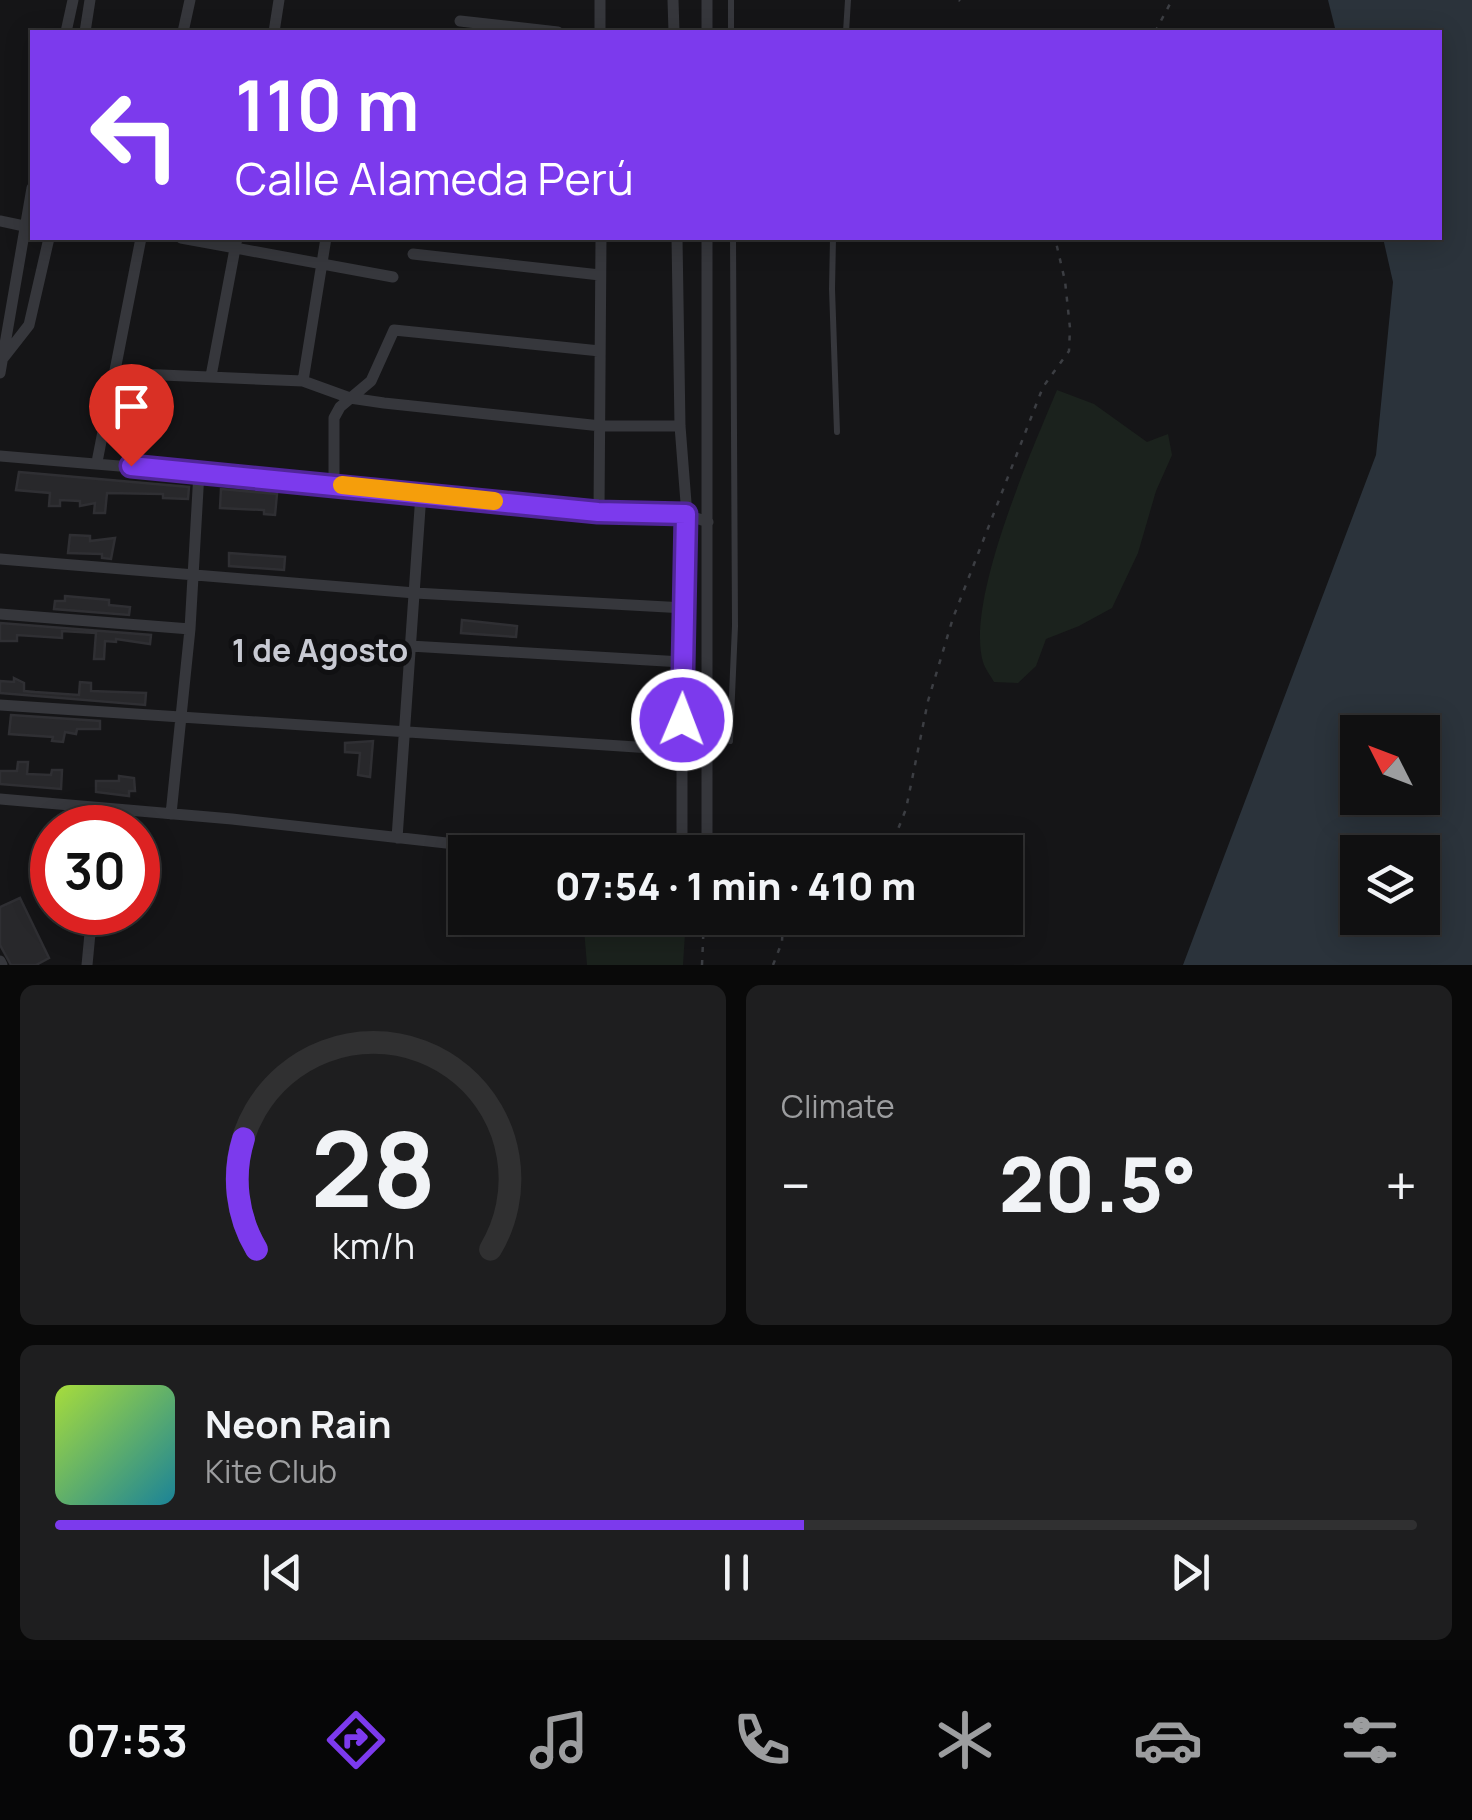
<!DOCTYPE html>
<meta charset="utf-8">
<style>
body{margin:0;font-family:Manrope,sans-serif;background:#1e1e1f;color:#f1f3f6;height:100vh;display:flex;flex-direction:column;font-size:38px;white-space:nowrap}
*{box-sizing:border-box;margin:0}
p{font-size:32px;color:#9c9d9f}
.icon{flex:none;width:55px;height:55px;fill:none;stroke:currentColor;stroke-width:2;stroke-linecap:round;stroke-linejoin:round}
.map{position:relative;height:965px;overflow:hidden}
.side{display:flex;flex-direction:column;gap:20px;padding:20px;background:#090909;flex:1}
.side>*{flex:none}
.top-card{position:absolute;left:30px;top:30px;width:1412px;height:210px;border-radius:0px;box-shadow:0 5px 25px #0003,0 0 0 2px #303031;background:#7c3aed;color:#fff;overflow:hidden}
.needle{width:65px;rotate:312deg}
.controls{position:absolute;left:1340px;top:715px;display:grid;gap:20px}
.controls a{display:grid;place-items:center;width:100px;height:100px;border-radius:0px;background:#101011;box-shadow:0 5px 25px #0003,0 0 0 2px #303031;font-size:50px}
.speed{position:absolute;left:30px;top:805px;display:flex;gap:20px;font-size:50px;font-weight:700;text-align:center}
.speed>*{display:grid;place-content:center;width:130px;height:130px;border-radius:50%;background:#101011;box-shadow:0 5px 25px #0003,0 0 0 2px #303031;line-height:1}
.speed .limit{border:15px solid #d22;background:#fff;color:#111}
.pin{position:absolute;display:grid;place-items:center;width:85px;height:85px;color:#fff;margin:-102px -42px;border-radius:50% 50% 50% 0;rotate:-45deg;box-shadow:0 0 10px #0007}
.pin .icon{rotate:45deg}
.me{position:absolute;width:110px;margin:-55px;rotate:1deg;stroke-linejoin:round;filter:drop-shadow(0 0 8px #0008)}
.turn{display:flex;align-items:center;gap:35px;height:210px;padding:0 40px;font-size:45px}
.turn .icon{width:130px;height:130px;stroke-width:2.5}
.turn b{display:block;font-size:70px;line-height:85px}
.big{font-size:75px;font-weight:800;line-height:1.1}
.side .tile{flex:1;display:flex;flex-direction:column;justify-content:center;gap:15px;min-width:0;padding:0 35px;border-radius:15px;background:#1e1e1f}
.side .dial{align-items:center;gap:0}
.dial svg{height:260px;overflow:visible;fill:none;stroke:#303031;stroke-width:7;stroke-linecap:round;text-anchor:middle}
.dial text{fill:#f1f3f6;stroke:none}
.song{display:flex;align-items:center;gap:30px}
.cover{width:120px;height:120px;border-radius:15px;background:linear-gradient(135deg,hsl(80 70% 55%),hsl(190 70% 35%))}
.played{height:10px;border-radius:5px;background:linear-gradient(90deg,#7c3aed 55%,#303031 55%)}
.keys{display:flex;justify-content:space-around;direction:ltr}
.heat{display:flex;justify-content:space-between;align-items:center;font-size:55px;direction:ltr}
.side .tiles{flex:1;display:grid;gap:20px;grid-template-columns:1fr 1fr}
.tile:last-child{grid-column:span 2}
.trip{position:absolute;left:448px;top:835px;width:575px;height:100px;border-radius:0px;background:#101011;box-shadow:0 5px 25px #0003,0 0 0 2px #303031;font-weight:800;line-height:100px;text-align:center}
.dock{display:flex;height:160px;justify-content:space-around;align-items:center;background:#060607;color:#9c9d9f}
.dock .icon{width:70px;height:70px}
.dock .selected{color:#7c3aed}
.dock b{font-size:45px;color:#f1f3f6}
.map>svg:first-child{display:block}
</style>
<div class="map">
<svg width="1472" height="965" viewBox="0 0 1472 965">
<rect width="100%" height="100%" fill="#151517"/>
<path fill="#1b221d" d="M 1057,390 L 1094,404 L 1147,442 L 1168,434 L 1172,455 L 1156,491 L 1138,553 L 1112,608 L 1079,626 L 1046,639 L 1036,666 L 1018,683 L 994,682 C 991,676 985,669 983,662 C 965,601 1032,450 1057,390 Z
M 583,918 L 686,918 L 683,965 L 587,965 Z"/>
<path fill="#2b333b" fill-rule="evenodd" d="M 1328,0 L 1472,0 L 1472,965 L 1183,965 L 1376,455 L 1393,282 L 1383,238 L 1440,238 L 1440,32 L 1336,32 ZM 1358,732 L 1422,732 L 1422,798 L 1358,798 ZM 1358,852 L 1422,852 L 1422,918 L 1358,918 Z"/>
<path fill="#28282b" stroke="#2f2f33" stroke-width="2.5" d="M 19,472 L 189,487 L 188,499 L 163,498 L 163,494 L 107,493 L 105,513 L 94,513 L 95,503 L 80,506 L 80,501 L 60,500 L 60,506 L 49,506 L 50,493 L 16,490 Z
M 221,489 L 277,494 L 275,515 L 264,514 L 264,510 L 220,508 Z
M 70,535 L 90,536 L 90,541 L 115,538 L 111,559 L 102,558 L 102,554 L 68,553 Z
M 229,553 L 285,557 L 284,570 L 229,566 Z
M 65,596 L 109,600 L 109,605 L 130,607 L 129,615 L 54,609 L 55,601 L 65,601 Z
M 462,620 L 517,626 L 516,637 L 461,633 Z
M 0,623 L 151,635 L 150,644 L 116,639 L 116,642 L 105,641 L 104,659 L 94,659 L 96,633 L 62,631 L 62,638 L 17,635 L 17,641 L 0,641 Z
M 14,678 L 24,683 L 24,691 L 35,692 L 79,695 L 80,682 L 91,683 L 91,691 L 146,693 L 145,705 L 0,693 L 0,681 L 14,682 Z
M 11,715 L 100,721 L 100,729 L 77,729 L 76,734 L 65,732 L 63,742 L 52,741 L 53,737 L 9,734 Z
M 373,741 L 370,777 L 358,775 L 360,753 L 345,752 L 345,743 Z
M 18,762 L 28,762 L 27,774 L 51,775 L 52,770 L 62,770 L 61,789 L 0,784 L 0,771 L 17,771 Z
M 119,776 L 134,778 L 135,791 L 129,791 L 129,796 L 96,792 L 96,781 L 119,781 Z
M 20,898 L 49,958 L 36,965 L 11,965 L 0,945 L 0,907 Z"/>
<g fill="none" stroke-linecap="round" stroke-linejoin="round">
<path stroke="#3c3e43" stroke-width="2.5" stroke-dasharray="5 8" stroke-linecap="butt" d="M 959,0 L 960,1
M 1155,32 L 1172,0
M 889,852 L 906,809 L 928,701 L 953,618 L 1043,387 L 1069,351 L 1070,328 L 1065,281 L 1055,238
M 702,965 L 704,918
M 773,965 L 782,942 L 783,918"/>
<path stroke="#36373c" stroke-width="6" d="M 731,32 L 731,0
M 846,32 L 848,0
M 833,238 L 832,289 L 837,432
M 730,741 L 735,626 L 733,238"/>
<path stroke="#36373c" stroke-width="11" d="M 600,0 L 600,32
M 673,0 L 674,32
M 707,0 L 707,32
M 460,21 L 558,32
M 66,32 L 73,0
M 85,32 L 90,0
M 183,32 L 190,0
M 274,32 L 279,0
M 0,221 L 24,226
M 181,238 L 393,277
M 413,254 L 600,275
M 4,357 L 29,325 L 49,238
M 0,373 L 32,188
M 115,373 L 303,381 L 350,398 L 384,403 L 601,426 L 680,426
M 211,376 L 237,238
M 303,381 L 326,238
M 0,456 L 334,484 L 599,512 L 687,515 L 708,522
M 97,462 L 141,238
M 334,484 L 334,418 L 340,407 L 371,381 L 394,330 L 600,351
M 599,512 L 601,238
M 0,559 L 415,593 L 685,608
M 0,614 L 190,629
M 410,646 L 682,662
M 0,705 L 681,750
M 0,799 L 232,819 L 527,852
M 171,814 L 190,629 L 199,472
M 99,828 L 101,808
M 397,838 L 421,494
M 607,852 L 619,840 L 674,842 L 682,838 L 682,662 L 688,528 L 680,426 L 677,238
M 707,852 L 707,238
M 0,961 L 2,965
M 87,965 L 92,912"/>
</g>
<g fill="none" stroke-linecap="round" stroke-linejoin="round">
<g stroke="#51269a" stroke-width="25">
<path id="route" d="M 131,466 L 598,512 L 686,514 L 682,720"/>
</g>
<use href="#route" stroke="#7c3aed" stroke-width="18"/>
<path stroke="#f59e0b" stroke-width="18" d="M 342,485 L 494,501"/>
</g>
<g text-anchor="middle" dominant-baseline="central" stroke-width="10" stroke-linejoin="round" paint-order="stroke">
<g font-size="32" font-weight="bold" fill="#c8cad3" stroke="#101012">
<text x="320" y="650">1 de Agosto</text>
</g>
</g>
</svg>
<div class="controls">
<a><svg class="needle" viewBox="-14 -14 28 28"><path d="M0-13l5 13h-10z" fill="#e53935"/><path d="M0 13l5-13h-10z" fill="#9c9d9f"/></svg></a>
<a><svg class="icon" aria-label="layers" viewBox="0 0 24 24"><path d="M12 4l9 5-9 5-9-5zM3 14l9 5 9-5"/></svg></a>
</div>
<div class="speed"><div class="limit">30</div></div>
<div class="pin" style="left:131px;top:466px;background:#d93025"><svg class="icon" aria-label="arrive" viewBox="0 0 24 24"><path d="M6 21V4h12l-3 4 3 4H6"/></svg></div>
<svg class="me" style="left:682px;top:720px" viewBox="-20 -20 40 40"><circle r="17" fill="#7c3aed" stroke="#fff" stroke-width="3"/><path d="M0-11L8 9 0 5-8 9z" fill="#fff"/></svg>
<div class="trip">07:54 · 1 min · 410 m</div>
<div class="top-card">
<div class="turn"><svg class="icon" aria-label="left" viewBox="0 0 24 24"><path d="M17 20v-9H6M10 6l-5 5 5 5"/></svg><div><b>110 m</b>Calle Alameda Perú</div></div>
</div>
</div>
<section class="side">
<div class="tiles">
<div class="tile dial"><svg viewBox="0 0 100 80">
<path d="M14 69A42 42 0 1 1 86 69"/>
<path d="M14 69A42 42 0 0 1 10 35" stroke="#7c3aed"/>
<text x="50" y="56" font-size="32" font-weight="700">28</text>
<text x="50" y="72" font-size="11">km/h</text>
</svg></div>
<div class="tile"><p>Climate</p>
<div class="heat"><a>−</a><b class="big">20.5°</b><a>+</a></div>
</div>
<div class="tile">
<div class="song"><i class="cover"></i><div><b>Neon Rain</b><p>Kite Club</p></div></div>
<div class="played"></div>
<div class="keys"><svg class="icon" aria-label="previous" viewBox="0 0 24 24"><path d="M18 5L8 12l10 7zM5 5v14"/></svg><svg class="icon" aria-label="pause" viewBox="0 0 24 24"><path d="M8 5v14M16 5v14"/></svg><svg class="icon" aria-label="next" viewBox="0 0 24 24"><path d="M6 5l10 7-10 7zM19 5v14"/></svg></div>
</div>
</div>
</section>
<nav class="dock">
<b>07:53</b>
<svg class="icon selected" aria-label="directions" viewBox="0 0 24 24"><path d="M12 3l9 9-9 9-9-9zM9 14v-3h6M13 9l2 2-2 2"/></svg>
<svg class="icon" aria-label="music" viewBox="0 0 24 24"><path d="M9 18V5l10-2v13"/><circle cx="6" cy="18" r="3"/><circle cx="16" cy="16" r="3"/></svg>
<svg class="icon" aria-label="phone" viewBox="0 0 24 24"><path d="M5 4h4l2 5-3 2q2 4 5 5l2-3 5 2v4C11 20 4 13 5 4z"/></svg>
<svg class="icon" aria-label="climate" viewBox="0 0 24 24"><path d="M12 3v18M4 7l16 10M4 17L20 7"/></svg>
<svg class="icon" aria-label="car" viewBox="0 0 24 24"><path d="M5 17H2v-5l4-1 3-4h7l3 4 3 1v5h-3M9 17h6M6 11h13"/><circle cx="7" cy="17" r="2"/><circle cx="17" cy="17" r="2"/></svg>
<svg class="icon" aria-label="filters" viewBox="0 0 24 24"><path d="M4 7h16M4 17h16"/><circle cx="9" cy="7" r="2"/><circle cx="15" cy="17" r="2"/></svg>
</nav>
